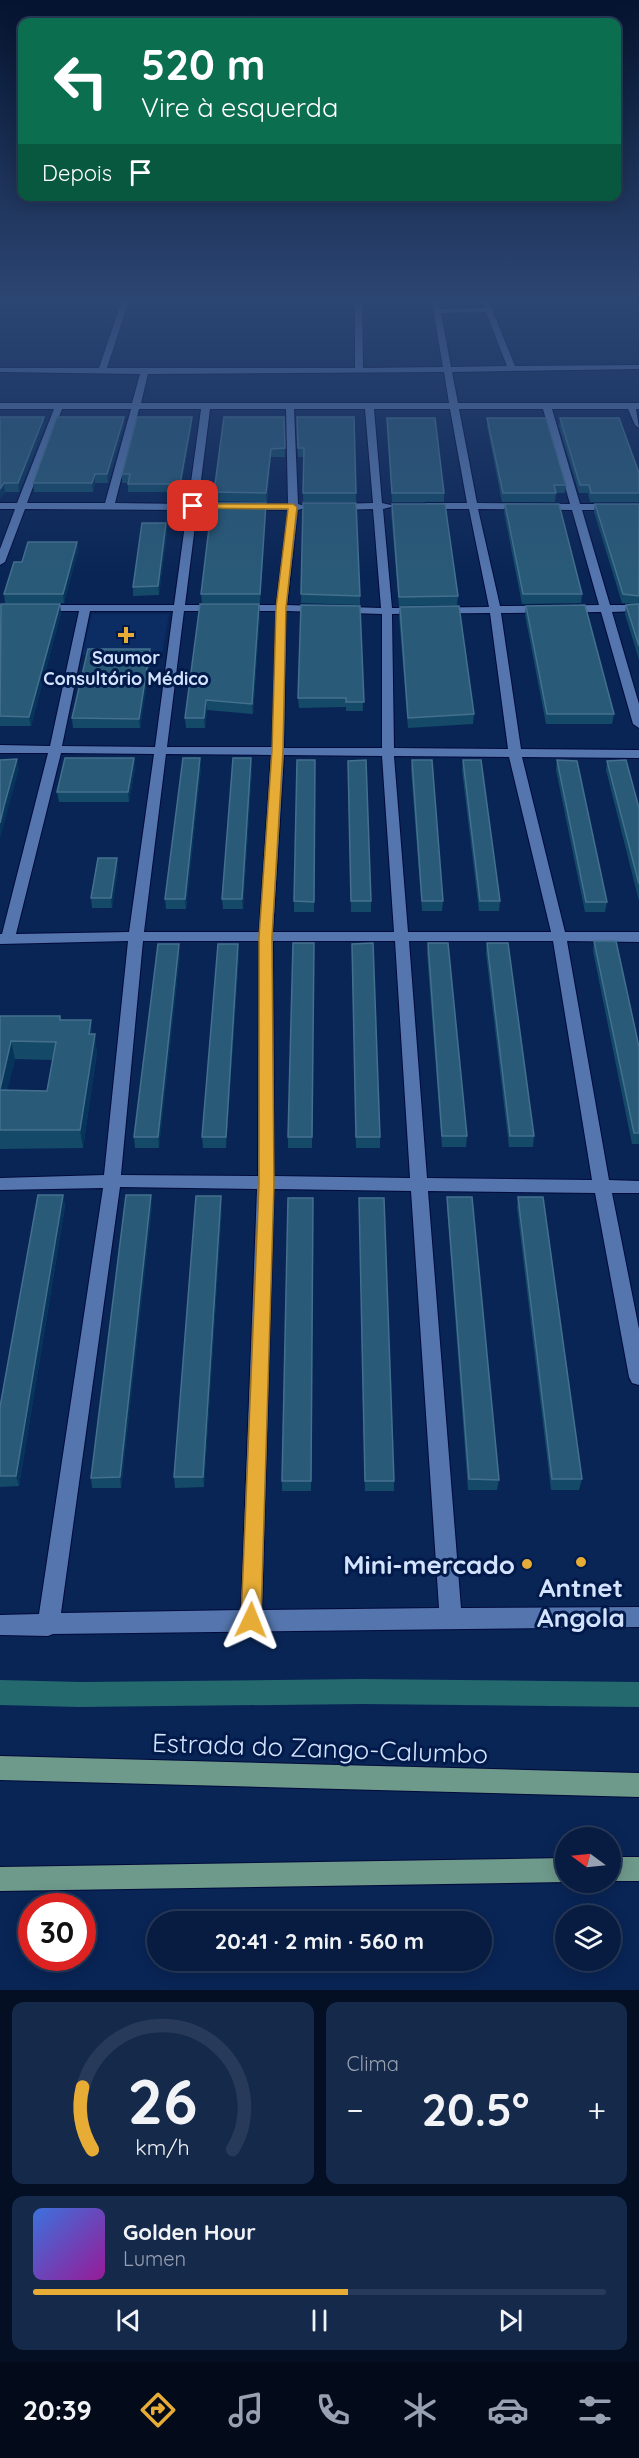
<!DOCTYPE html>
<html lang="pt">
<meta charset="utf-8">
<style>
body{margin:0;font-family:Quicksand,sans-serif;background:#15294b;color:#f1f3f6;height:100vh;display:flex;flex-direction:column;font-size:22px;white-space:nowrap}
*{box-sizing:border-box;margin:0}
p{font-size:20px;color:#98a1b1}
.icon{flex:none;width:33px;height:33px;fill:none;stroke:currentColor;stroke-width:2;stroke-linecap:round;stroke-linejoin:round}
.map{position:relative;height:1990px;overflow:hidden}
.details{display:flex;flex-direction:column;gap:12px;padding:12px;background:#040f23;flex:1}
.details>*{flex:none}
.guide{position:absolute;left:18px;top:18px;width:603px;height:183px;border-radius:12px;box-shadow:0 3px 15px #0003,0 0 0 2px #283a59;background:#0b6e4f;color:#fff;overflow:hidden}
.needle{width:39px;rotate:285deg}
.buttons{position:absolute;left:555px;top:1827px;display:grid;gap:12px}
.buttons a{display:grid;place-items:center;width:66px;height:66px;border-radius:50%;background:#071c40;box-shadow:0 3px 15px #0003,0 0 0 2px #283a59;font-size:30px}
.speed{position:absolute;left:18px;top:1893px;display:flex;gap:12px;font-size:30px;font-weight:700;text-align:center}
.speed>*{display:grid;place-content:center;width:78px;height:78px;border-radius:50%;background:#071c40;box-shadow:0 3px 15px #0003,0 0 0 2px #283a59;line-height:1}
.speed .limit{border:9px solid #d22;background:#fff;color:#111}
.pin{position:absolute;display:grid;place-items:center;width:51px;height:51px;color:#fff;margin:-26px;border-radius:12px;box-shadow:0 3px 9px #0006}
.me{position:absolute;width:66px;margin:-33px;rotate:2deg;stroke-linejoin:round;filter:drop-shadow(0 0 4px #0008)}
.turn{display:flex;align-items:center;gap:21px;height:126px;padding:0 24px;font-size:27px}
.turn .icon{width:78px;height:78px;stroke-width:2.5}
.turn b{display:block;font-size:42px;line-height:51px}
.then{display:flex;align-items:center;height:57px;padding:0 24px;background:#0003;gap:12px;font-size:22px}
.big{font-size:45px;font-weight:700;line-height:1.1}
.details .widget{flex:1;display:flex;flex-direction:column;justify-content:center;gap:9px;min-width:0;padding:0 21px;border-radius:12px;background:#15294b}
.details .dial{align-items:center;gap:0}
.dial svg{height:156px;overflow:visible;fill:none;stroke:#283a59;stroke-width:7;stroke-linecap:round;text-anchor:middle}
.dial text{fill:#f1f3f6;stroke:none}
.song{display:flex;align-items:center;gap:18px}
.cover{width:72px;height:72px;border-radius:9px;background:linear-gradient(135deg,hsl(220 70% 55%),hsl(300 70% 35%))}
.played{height:6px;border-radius:3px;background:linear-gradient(90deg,#e7ac36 55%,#283a59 55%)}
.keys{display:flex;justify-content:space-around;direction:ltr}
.heat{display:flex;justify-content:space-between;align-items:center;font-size:33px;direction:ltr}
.details .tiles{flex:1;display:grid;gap:12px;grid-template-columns:1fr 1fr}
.widget:last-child{grid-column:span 2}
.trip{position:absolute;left:147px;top:1911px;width:345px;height:60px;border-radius:30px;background:#071c40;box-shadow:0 3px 15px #0003,0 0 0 2px #283a59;font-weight:700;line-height:60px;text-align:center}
.tab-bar{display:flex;height:96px;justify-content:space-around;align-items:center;background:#030b1a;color:#98a1b1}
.tab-bar .icon{width:42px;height:42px}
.tab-bar .current{color:#e7ac36}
.tab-bar b{font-size:27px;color:#f1f3f6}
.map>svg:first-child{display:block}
</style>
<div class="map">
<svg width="639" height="1990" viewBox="0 0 639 1990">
<rect width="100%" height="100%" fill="#092556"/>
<path fill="#0c2c64" d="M 92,614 L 169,614 L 162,655 L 82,655 Z"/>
<path fill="#23696d" d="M 361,1679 L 639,1682 L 639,1707 L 362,1704 L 79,1707 L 0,1705 L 0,1680 L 81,1682 Z"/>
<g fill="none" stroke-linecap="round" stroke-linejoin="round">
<g stroke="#000a3a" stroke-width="2">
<path id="minor" d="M 123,297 L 130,297 L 107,368 L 355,368 L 355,297 L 362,297 L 363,368 L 443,367 L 431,297 L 437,297 L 440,309 L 485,308 L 480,297 L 487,297 L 515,366 L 639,365 L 639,369 L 452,372 L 458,403 L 639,403 L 639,409 L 636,409 L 639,428 L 635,425 L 628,409 L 552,409 L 580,504 L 639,504 L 639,510 L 582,510 L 610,605 L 639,605 L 639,611 L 612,612 L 639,704 L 639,728 L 633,724 L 601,612 L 501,613 L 521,749 L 639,750 L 639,758 L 522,757 L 565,932 L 639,932 L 639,942 L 567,941 L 609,1180 L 639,1181 L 639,1193 L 612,1193 L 639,1329 L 639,1385 L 632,1383 L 629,1377 L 595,1193 L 428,1191 L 461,1608 L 639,1607 L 639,1627 L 53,1634 L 48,1636 L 0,1635 L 0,1615 L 39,1614 L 103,1188 L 0,1190 L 0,1178 L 104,1175 L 128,941 L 0,944 L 0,934 L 2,934 L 48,753 L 0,753 L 0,745 L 50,746 L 79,611 L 0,611 L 0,605 L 174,605 L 187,510 L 25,509 L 5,562 L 0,565 L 0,549 L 15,509 L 0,509 L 0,503 L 17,503 L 54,409 L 0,409 L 0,403 L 132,403 L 140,374 L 0,372 L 0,368 L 99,368 ZM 486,312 L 507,366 L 451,367 L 441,313 ZM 444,372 L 449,403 L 141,403 L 148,374 ZM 62,409 L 131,409 L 105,503 L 27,503 ZM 139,409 L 201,409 L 188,504 L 115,503 ZM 210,409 L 286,409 L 288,504 L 198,504 ZM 294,409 L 365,409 L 373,503 L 336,504 L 331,507 L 336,510 L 373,509 L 381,608 L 287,605 L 298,510 L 308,507 L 298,504 ZM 374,409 L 450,409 L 467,503 L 426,503 L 421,506 L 426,509 L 469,509 L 489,607 L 392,608 L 383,509 L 395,506 L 382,503 ZM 459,409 L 543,409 L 570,504 L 477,503 ZM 478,509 L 572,510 L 599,605 L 500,606 ZM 197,510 L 288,510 L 276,605 L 185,605 ZM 90,611 L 173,611 L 155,747 L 62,746 ZM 184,611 L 276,611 L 272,747 L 167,747 ZM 286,611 L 382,614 L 382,748 L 284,748 ZM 490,613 L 508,749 L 394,748 L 392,614 ZM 61,753 L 154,754 L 129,932 L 16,934 ZM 166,754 L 271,755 L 259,932 L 144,932 ZM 284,755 L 382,756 L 394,932 L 273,932 ZM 394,756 L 509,757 L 551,932 L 408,932 ZM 143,941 L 259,941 L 258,1176 L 121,1175 ZM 273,941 L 395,941 L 410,1178 L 274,1176 ZM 409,941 L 553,941 L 592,1180 L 427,1178 ZM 120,1187 L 257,1189 L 241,1610 L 61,1613 ZM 274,1189 L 411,1191 L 439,1608 L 262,1610 Z"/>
</g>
<g stroke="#000a3a" stroke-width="2">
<path id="major" d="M 0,1756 L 639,1773 L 639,1797 L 0,1780 Z
M 610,1857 L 639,1857 L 639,1881 L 610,1881 Z
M 566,1858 L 566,1882 L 0,1891 L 0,1867 Z"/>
</g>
<use href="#minor" fill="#5475ad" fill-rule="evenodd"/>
<use href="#major" fill="#6e9a8b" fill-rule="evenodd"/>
</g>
<path fill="#144a68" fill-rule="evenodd" d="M 0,417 L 45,425 L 19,492 L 5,492 L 0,499 Z
M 124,417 L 124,425 L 108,483 L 95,483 L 93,492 L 34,492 L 33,483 Z
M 192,417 L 192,425 L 180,492 L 128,492 L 128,483 L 122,483 L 122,474 Z
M 284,417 L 285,457 L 271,457 L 267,502 L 215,501 L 214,492 Z
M 297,417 L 356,493 L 356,502 L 303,502 L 304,457 L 298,457 Z
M 387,418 L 444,493 L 444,502 L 392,502 Z
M 487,418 L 566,485 L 565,493 L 556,493 L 555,502 L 502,502 L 487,426 Z
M 560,418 L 639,473 L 639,502 L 590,502 L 588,493 L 579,493 L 559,426 Z
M 266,503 L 260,603 L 202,603 L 201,594 Z
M 303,503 L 360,596 L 360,605 L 301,603 Z
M 392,504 L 458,596 L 457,605 L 399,606 L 391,512 Z
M 505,504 L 582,594 L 581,603 L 522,604 L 504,512 Z
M 595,504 L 639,504 L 639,660 L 625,614 L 626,605 L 633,604 L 622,603 L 594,512 Z
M 166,523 L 167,532 L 159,595 L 133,596 L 133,587 Z
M 77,542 L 78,551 L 64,603 L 5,603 L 4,594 L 22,562 Z
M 0,606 L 61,613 L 31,726 L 0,726 Z
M 360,606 L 363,711 L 346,711 L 346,707 L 299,708 L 298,698 Z
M 526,606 L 614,714 L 612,724 L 546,724 L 525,615 Z
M 400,607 L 474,714 L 473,724 L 408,728 L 399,616 Z
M 260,613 L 253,714 L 207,710 L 205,728 L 186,728 L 185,718 Z
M 150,649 L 151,658 L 140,728 L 73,728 L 72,718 Z
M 134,758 L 135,768 L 129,802 L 59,802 L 57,792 Z
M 251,758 L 252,768 L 243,909 L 223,909 L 222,899 Z
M 315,760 L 314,912 L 294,912 L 294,901 Z
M 412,760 L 443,901 L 442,911 L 422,911 L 411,770 Z
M 463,760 L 500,901 L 499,911 L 479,911 L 462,770 Z
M 557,760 L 607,902 L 605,912 L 585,912 L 556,770 Z
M 607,761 L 639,808 L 639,901 L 606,770 Z
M 201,768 L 186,909 L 166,909 L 165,899 Z
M 348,770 L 371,901 L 371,912 L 351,912 Z
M 118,868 L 112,908 L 92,908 L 91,898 Z
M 594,941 L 639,1047 L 639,1144 L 632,1144 L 593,951 Z
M 314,943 L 312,1148 L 288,1148 L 288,1137 Z
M 428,943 L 467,1136 L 466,1147 L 442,1147 L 427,953 Z
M 487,943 L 534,1136 L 533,1147 L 509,1147 L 486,953 Z
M 180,954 L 159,1148 L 135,1148 L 134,1137 Z
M 239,954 L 226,1148 L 203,1148 L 202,1137 Z
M 352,954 L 380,1137 L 380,1148 L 356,1148 Z
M 0,1016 L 60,1016 L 61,1020 L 92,1034 L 97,1052 L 83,1148 L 0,1149 ZM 15,1059 L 53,1060 L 47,1091 L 7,1090 Z
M 63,1195 L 65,1206 L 19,1486 L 0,1487 L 0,1407 Z
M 447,1197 L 499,1480 L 497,1490 L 468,1490 L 447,1208 Z
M 518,1197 L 582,1479 L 579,1490 L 551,1490 L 517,1208 Z
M 313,1198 L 311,1491 L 282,1491 L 282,1481 Z
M 359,1198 L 394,1481 L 394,1491 L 365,1491 Z
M 152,1206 L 121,1488 L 92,1488 L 91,1478 Z
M 222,1206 L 204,1487 L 175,1488 L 174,1477 Z"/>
<path fill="#07345a" d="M 44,417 L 45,425 L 19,492 L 18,483 Z
M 124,417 L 124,425 L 108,483 L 107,474 Z
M 192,417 L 192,425 L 180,492 L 180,484 Z
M 271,449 L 271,457 L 267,502 L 266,493 Z
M 95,474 L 95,483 L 93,492 L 92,483 Z
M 4,483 L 5,492 L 0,499 L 0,489 Z
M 266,503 L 266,511 L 260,603 L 260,594 Z
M 166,523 L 167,532 L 159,595 L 158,586 Z
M 77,542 L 78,551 L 64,603 L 63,594 Z
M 60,604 L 61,613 L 31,726 L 29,717 Z
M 259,604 L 260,613 L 253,714 L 252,704 Z
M 150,649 L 151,658 L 140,728 L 139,719 Z
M 206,700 L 207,710 L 205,728 L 204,718 Z
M 134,758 L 135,768 L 129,802 L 128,792 Z
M 200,758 L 201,768 L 186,909 L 185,899 Z
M 251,758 L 252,768 L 243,909 L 242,899 Z
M 17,759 L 19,769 L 0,839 L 0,823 Z
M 117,858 L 118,868 L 112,908 L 111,898 Z
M 179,944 L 180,954 L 159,1148 L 158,1137 Z
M 238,944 L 239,954 L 226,1148 L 226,1137 Z
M 91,1020 L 93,1038 L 89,1034 Z
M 95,1034 L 97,1052 L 83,1148 L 80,1130 Z
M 11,1041 L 15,1059 L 3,1108 L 0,1089 Z
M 63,1195 L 65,1206 L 19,1486 L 16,1476 Z
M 151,1195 L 152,1206 L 121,1488 L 120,1477 Z
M 221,1196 L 222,1206 L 204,1487 L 203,1477 Z"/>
<path fill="#295a78" stroke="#44708d" stroke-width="1.5" d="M 0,417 L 44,417 L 18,483 L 4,483 L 0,489 Z
M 57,417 L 124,417 L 107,474 L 95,474 L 92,483 L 33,483 Z
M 137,417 L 192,417 L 180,484 L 128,484 L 130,474 L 122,474 Z
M 224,417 L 284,417 L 285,448 L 271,449 L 266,493 L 214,492 Z
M 297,417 L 354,417 L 356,493 L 303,493 L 304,448 L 298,448 Z
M 387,418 L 435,418 L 444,493 L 392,493 Z
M 487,418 L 546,418 L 566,485 L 554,485 L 556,493 L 503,493 Z
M 560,418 L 619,418 L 639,473 L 639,493 L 591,493 L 589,485 L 580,485 Z
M 212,503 L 266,503 L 260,594 L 201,594 Z
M 303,503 L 356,503 L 360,596 L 301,594 Z
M 392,504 L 445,504 L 458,596 L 399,597 Z
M 505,504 L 559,504 L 582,594 L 523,594 Z
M 595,504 L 639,504 L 639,596 L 623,594 Z
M 142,523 L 166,523 L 158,586 L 133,587 Z
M 28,542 L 77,542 L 63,594 L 4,594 L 14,562 L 22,562 Z
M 1,604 L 60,604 L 29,717 L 0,716 Z
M 200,604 L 259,604 L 252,704 L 206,700 L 204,718 L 185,718 Z
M 639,604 L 639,646 L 626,605 Z
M 301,605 L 360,606 L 364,702 L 346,702 L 346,698 L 298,698 Z
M 585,605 L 614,714 L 547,714 L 526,606 Z
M 459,606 L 474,714 L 408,718 L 400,607 Z
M 88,649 L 150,649 L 139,719 L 72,718 Z
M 65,758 L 134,758 L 128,792 L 57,792 Z
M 183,758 L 200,758 L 185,899 L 165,899 Z
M 233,758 L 251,758 L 242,899 L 222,899 Z
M 17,759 L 4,806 L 0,823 L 0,760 Z
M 297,760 L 315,760 L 314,902 L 294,901 Z
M 366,760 L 371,901 L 351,901 L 348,761 Z
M 412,760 L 432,760 L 443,901 L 422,901 Z
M 463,760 L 481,760 L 500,901 L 480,901 Z
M 557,760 L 577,761 L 607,902 L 586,902 Z
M 626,760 L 639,808 L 639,884 L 607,761 Z
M 98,858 L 117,858 L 111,898 L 91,898 Z
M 594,941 L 616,941 L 639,1047 L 639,1133 L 634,1133 Z
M 293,943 L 314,943 L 312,1137 L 288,1137 Z
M 373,943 L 380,1137 L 356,1137 L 352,944 Z
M 428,943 L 448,943 L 467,1136 L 442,1136 Z
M 487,943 L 508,943 L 534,1136 L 510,1136 Z
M 158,944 L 179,944 L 158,1137 L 134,1137 Z
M 218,944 L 238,944 L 226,1137 L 202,1137 Z
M 0,1016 L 60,1016 L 60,1020 L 91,1020 L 89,1034 L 95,1034 L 80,1130 L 0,1130 L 0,1090 L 47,1091 L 56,1042 L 11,1041 L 0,1089 Z
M 38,1195 L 63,1195 L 16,1476 L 0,1476 L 0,1407 Z
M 126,1195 L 151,1195 L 120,1477 L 91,1478 Z
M 196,1196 L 221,1196 L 203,1477 L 174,1477 Z
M 447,1197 L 472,1197 L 499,1480 L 469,1479 Z
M 518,1197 L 543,1197 L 582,1479 L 552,1479 Z
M 288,1198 L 313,1198 L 311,1481 L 282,1481 Z
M 359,1198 L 384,1198 L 394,1481 L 365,1481 Z"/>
<linearGradient id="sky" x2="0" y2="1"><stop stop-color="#05142f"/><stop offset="0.52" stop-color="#2c4673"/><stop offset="1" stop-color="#2c4673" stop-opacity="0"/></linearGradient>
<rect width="639" height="575" fill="url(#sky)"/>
<path fill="#e7ac36" stroke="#967023" stroke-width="1.5" d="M 193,504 L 293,504 L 297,507 L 286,608 L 283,750 L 272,937 L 274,1184 L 261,1620 L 258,1627 L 251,1629 L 244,1627 L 241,1620 L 259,1184 L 259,937 L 272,750 L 276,608 L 288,509 L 190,508 L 190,504 Z"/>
<g fill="#e7ac36" stroke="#011a4a" stroke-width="2">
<path d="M123 626h6v6h6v6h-6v6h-6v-6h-6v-6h6z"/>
<circle cx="581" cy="1562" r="6"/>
<circle cx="527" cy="1564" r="6"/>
</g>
<g text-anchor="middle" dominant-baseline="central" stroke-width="6" stroke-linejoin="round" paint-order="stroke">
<g font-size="18" font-weight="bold" fill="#d4e3fd" stroke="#011a4a">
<text x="126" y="657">Saumor<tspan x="126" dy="21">Consultório Médico</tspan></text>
</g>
<g font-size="26" font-weight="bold" fill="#d4e3fd" stroke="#011a4a" text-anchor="end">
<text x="515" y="1564">Mini-mercado</text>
<text x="581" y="1587" text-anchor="middle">Antnet<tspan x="581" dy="30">Angola</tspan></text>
</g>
<g font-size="26" fill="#d4e3fd" stroke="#011a4a">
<text transform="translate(320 1748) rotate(2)">Estrada do Zango-Calumbo</text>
</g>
</g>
</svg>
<div class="buttons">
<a><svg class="needle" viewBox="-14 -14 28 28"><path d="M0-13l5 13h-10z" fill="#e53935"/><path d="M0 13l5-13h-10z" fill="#98a1b1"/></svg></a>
<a><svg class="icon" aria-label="layers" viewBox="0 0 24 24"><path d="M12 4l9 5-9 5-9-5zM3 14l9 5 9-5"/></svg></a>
</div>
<div class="speed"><div class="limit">30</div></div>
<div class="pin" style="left:193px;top:506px;background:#d93025"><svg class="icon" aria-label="arrive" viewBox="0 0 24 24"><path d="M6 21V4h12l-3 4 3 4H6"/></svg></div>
<svg class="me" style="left:251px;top:1620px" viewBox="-20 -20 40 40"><path d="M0-17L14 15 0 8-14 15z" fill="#e7ac36" stroke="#fff" stroke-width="4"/></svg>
<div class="trip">20:41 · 2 min · 560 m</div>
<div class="guide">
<div class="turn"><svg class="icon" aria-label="left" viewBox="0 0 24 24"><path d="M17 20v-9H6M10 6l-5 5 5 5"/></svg><div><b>520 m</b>Vire à esquerda</div></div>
<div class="then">Depois<svg class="icon" aria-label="arrive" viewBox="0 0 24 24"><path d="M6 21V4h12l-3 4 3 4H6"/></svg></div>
</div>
</div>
<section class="details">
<div class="tiles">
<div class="widget dial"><svg viewBox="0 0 100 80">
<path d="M14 69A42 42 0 1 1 86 69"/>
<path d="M14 69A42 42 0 0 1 9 37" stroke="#e7ac36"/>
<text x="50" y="56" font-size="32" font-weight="700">26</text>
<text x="50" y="72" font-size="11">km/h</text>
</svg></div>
<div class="widget"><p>Clima</p>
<div class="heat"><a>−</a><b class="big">20.5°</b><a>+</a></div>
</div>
<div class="widget">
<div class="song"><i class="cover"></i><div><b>Golden Hour</b><p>Lumen</p></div></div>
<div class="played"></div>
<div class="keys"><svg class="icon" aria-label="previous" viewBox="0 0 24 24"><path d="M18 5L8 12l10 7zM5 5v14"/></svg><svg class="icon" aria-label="pause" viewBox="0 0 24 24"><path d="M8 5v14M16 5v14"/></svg><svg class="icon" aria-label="next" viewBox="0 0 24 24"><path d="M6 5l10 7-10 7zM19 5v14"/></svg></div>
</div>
</div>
</section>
<nav class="tab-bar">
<b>20:39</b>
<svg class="icon current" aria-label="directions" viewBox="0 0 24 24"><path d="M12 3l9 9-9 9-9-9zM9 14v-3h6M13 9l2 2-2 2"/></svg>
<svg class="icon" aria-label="music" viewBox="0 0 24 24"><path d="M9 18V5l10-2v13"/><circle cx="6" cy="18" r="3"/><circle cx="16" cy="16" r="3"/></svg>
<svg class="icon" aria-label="phone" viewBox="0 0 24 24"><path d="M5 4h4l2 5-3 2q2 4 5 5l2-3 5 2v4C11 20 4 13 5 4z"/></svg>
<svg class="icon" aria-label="climate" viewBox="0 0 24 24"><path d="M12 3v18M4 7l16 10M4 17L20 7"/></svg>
<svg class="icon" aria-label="car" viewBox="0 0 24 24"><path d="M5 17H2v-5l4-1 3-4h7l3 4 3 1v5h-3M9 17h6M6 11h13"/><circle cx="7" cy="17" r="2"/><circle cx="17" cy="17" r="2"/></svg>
<svg class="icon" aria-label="filters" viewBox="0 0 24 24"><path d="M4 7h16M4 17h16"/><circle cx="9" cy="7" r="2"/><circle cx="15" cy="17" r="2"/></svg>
</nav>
